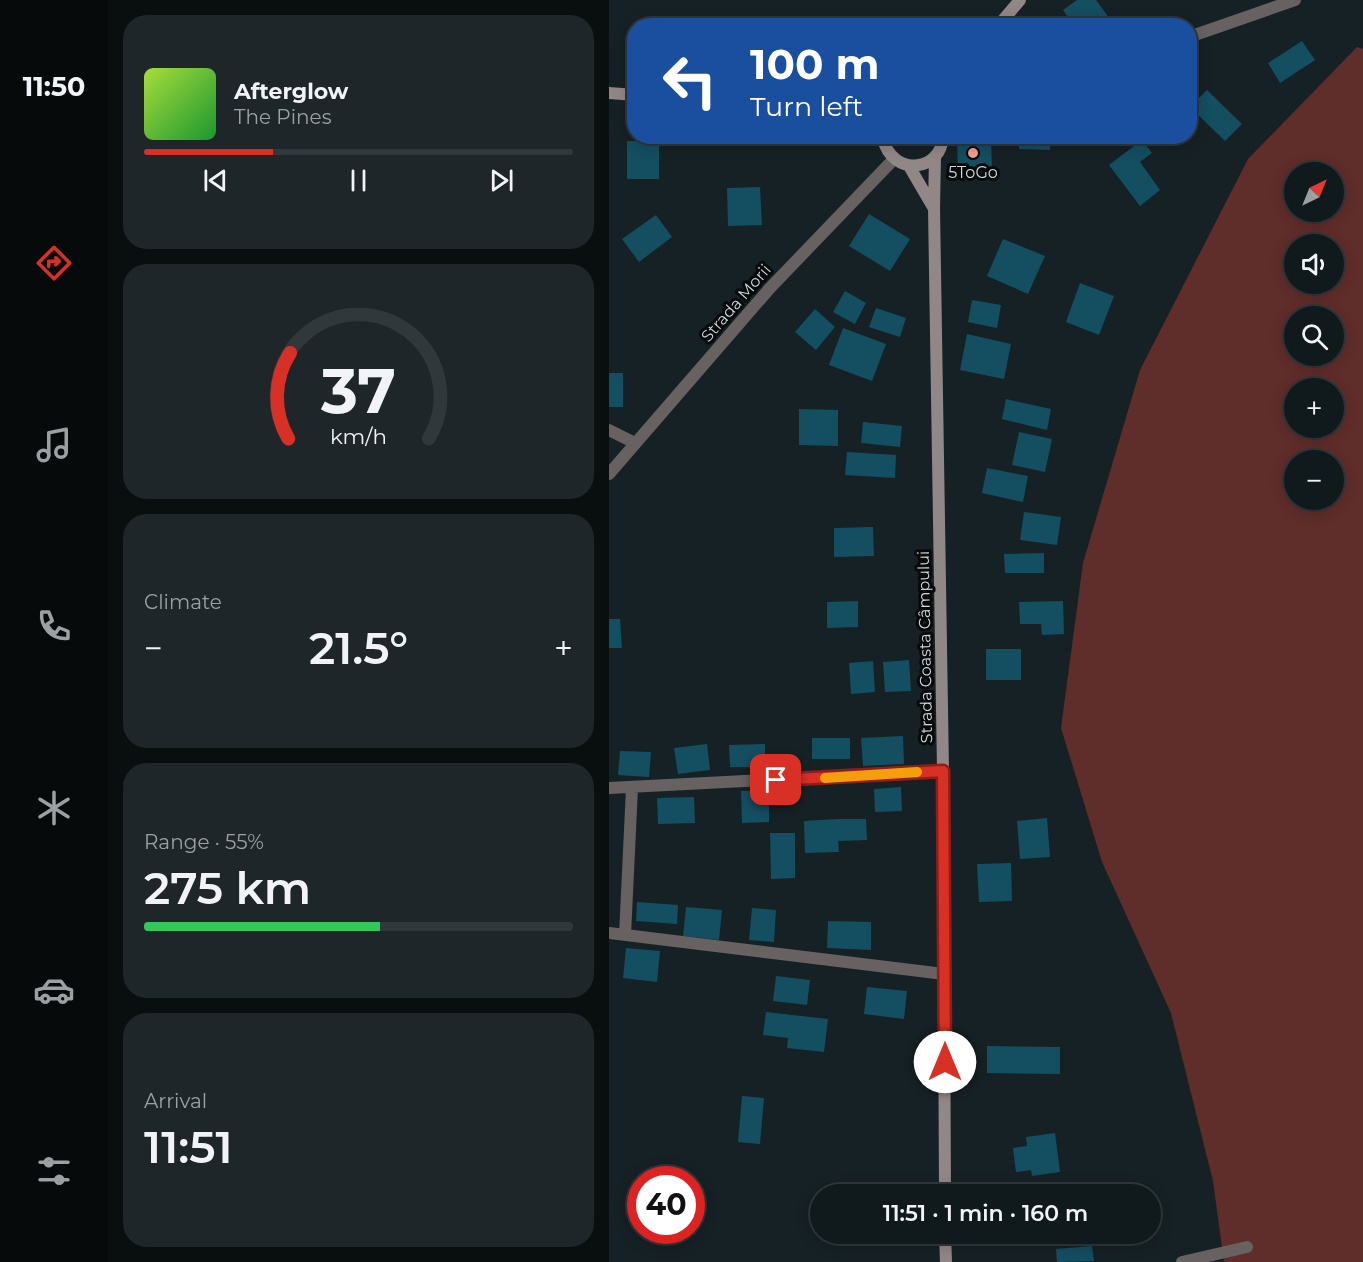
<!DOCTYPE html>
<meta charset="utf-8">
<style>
body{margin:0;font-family:Montserrat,sans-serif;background:#1e2629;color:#f1f3f6;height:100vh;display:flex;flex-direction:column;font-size:22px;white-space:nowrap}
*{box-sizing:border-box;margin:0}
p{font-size:20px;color:#9ca0a3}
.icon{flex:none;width:33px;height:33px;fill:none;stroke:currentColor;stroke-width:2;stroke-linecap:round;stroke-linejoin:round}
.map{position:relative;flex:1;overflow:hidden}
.panel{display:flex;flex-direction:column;gap:15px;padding:15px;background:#090e0f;width:501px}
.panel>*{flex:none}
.top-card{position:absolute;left:18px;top:18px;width:570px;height:126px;border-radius:24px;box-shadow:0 3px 15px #0003,0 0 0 2px #30383b;background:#1a4fa0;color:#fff;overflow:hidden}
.needle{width:39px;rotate:43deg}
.buttons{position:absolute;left:675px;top:162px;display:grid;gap:12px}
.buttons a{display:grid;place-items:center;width:60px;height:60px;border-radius:50%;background:#10191c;box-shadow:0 3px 15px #0003,0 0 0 2px #30383b;font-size:30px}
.speed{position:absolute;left:18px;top:1166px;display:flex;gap:12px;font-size:30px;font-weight:700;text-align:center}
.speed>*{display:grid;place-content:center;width:78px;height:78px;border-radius:50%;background:#10191c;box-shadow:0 3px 15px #0003,0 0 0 2px #30383b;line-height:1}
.speed .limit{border:9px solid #d22;background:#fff;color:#111}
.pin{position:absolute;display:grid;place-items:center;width:51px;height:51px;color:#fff;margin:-26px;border-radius:12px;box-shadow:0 3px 9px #0006}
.me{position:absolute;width:66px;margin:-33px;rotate:0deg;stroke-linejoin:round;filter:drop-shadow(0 0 4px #0008)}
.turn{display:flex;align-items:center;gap:21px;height:126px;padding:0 24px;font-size:27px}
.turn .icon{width:78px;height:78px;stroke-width:2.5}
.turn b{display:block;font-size:42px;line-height:51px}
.big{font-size:45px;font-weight:600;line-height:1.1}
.panel .widget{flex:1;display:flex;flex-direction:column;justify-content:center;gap:9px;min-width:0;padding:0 21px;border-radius:24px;background:#1e2629}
.panel .dial{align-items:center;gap:0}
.dial svg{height:156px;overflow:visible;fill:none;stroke:#30383b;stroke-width:7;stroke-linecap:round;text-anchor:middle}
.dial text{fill:#f1f3f6;stroke:none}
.song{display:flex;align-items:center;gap:18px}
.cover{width:72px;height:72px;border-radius:9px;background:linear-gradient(135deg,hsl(80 70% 55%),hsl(130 70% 35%))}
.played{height:6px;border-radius:3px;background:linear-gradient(90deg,#d93025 30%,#30383b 30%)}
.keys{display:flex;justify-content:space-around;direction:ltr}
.heat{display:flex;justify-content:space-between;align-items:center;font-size:33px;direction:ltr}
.charge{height:9px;border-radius:4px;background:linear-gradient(90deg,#34c759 55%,#30383b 0)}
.trip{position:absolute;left:201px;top:1184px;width:351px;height:60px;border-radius:30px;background:#10191c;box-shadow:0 3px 15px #0003,0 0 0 2px #30383b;font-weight:600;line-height:60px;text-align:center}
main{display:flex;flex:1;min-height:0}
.menu{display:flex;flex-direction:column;width:108px;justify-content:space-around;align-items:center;background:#060a0b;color:#9ca0a3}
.menu .icon{width:42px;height:42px}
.menu .on{color:#d93025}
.menu b{font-size:27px;color:#f1f3f6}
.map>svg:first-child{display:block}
</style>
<main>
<nav class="menu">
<b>11:50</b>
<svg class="icon on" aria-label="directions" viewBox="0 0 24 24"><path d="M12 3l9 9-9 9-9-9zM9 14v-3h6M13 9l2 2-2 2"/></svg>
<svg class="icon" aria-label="music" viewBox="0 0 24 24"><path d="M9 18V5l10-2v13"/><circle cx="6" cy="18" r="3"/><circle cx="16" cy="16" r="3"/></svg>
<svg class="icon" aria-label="phone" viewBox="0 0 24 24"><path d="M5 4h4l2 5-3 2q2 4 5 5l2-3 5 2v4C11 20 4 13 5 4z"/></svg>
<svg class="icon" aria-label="climate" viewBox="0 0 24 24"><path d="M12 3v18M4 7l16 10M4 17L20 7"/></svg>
<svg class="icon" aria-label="car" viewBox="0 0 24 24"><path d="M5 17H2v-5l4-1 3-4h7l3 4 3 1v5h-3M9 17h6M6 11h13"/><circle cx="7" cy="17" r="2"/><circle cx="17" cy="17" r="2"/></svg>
<svg class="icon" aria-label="filters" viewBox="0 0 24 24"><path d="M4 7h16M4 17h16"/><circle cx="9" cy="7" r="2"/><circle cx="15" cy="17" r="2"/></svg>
</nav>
<section class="panel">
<div class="widget">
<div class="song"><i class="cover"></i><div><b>Afterglow</b><p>The Pines</p></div></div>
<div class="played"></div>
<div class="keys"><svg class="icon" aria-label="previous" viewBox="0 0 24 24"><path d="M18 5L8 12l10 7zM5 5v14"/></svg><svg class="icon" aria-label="pause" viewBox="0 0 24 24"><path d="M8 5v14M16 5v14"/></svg><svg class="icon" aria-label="next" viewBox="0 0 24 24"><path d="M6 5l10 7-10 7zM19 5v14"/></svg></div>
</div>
<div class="widget dial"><svg viewBox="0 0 100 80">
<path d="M14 69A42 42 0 1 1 86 69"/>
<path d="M14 69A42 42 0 0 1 15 25" stroke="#d93025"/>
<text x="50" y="56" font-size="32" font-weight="700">37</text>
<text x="50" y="72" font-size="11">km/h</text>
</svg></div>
<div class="widget"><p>Climate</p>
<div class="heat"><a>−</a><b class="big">21.5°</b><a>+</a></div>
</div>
<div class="widget"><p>Range · 55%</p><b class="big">275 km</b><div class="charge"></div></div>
<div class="widget"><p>Arrival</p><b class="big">11:51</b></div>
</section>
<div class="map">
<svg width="754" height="1262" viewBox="0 0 754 1262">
<rect width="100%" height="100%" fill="#162125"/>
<path fill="#5f2d2a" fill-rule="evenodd" d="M 748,47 L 754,49 L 754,1262 L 615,1262 L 604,1181 L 562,1013 L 493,862 L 452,728 L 474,563 L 531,370 L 639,159 ZM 686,172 L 724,172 L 724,212 L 686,212 ZM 686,244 L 724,244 L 724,284 L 686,284 ZM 686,316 L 724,316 L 724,356 L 686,356 ZM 686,388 L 724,388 L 724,428 L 686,428 ZM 686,460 L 724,460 L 724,500 L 686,500 Z"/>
<path fill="#144e61" d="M 468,0 L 487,0 L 501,19 L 492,26 L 465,26 L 454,10 Z
M 693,41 L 706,60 L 671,83 L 659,63 Z
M 598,90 L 633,124 L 616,141 L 581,107 Z
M 410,136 L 441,136 L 441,150 L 410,149 Z
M 382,138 L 383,168 L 349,169 L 348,140 Z
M 533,140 L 543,153 L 531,162 L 551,190 L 531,206 L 500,165 Z
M 18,141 L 50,141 L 50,179 L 18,179 Z
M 151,187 L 153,225 L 119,226 L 118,188 Z
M 260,214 L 301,239 L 281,271 L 240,246 Z
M 47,215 L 63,237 L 30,262 L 13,239 Z
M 394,239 L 436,256 L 419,294 L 378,276 Z
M 471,283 L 505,296 L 490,335 L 457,322 Z
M 236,291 L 257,303 L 246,324 L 224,312 Z
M 363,300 L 392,305 L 388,328 L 359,322 Z
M 267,308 L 297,318 L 291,337 L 260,327 Z
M 206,309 L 226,327 L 207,350 L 186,332 Z
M 234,328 L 277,344 L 263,381 L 220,365 Z
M 358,334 L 402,344 L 395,379 L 351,370 Z
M 0,373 L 14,373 L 14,407 L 0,407 Z
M 397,399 L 442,409 L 438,430 L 393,419 Z
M 190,409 L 229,410 L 229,446 L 190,445 Z
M 254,422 L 293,426 L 291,447 L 252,443 Z
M 410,432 L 443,439 L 436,472 L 403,465 Z
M 238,452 L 287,455 L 286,478 L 236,475 Z
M 378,468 L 419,476 L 414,502 L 373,493 Z
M 415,512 L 452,517 L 448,545 L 411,540 Z
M 264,527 L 265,556 L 225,557 L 225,528 Z
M 435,553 L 435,573 L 396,573 L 395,554 Z
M 249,601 L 249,627 L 218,628 L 218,602 Z
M 454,601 L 455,634 L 433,635 L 432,624 L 411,624 L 410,602 Z
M 0,619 L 11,619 L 13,648 L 0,648 Z
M 377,649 L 412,649 L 412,680 L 377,680 Z
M 300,660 L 302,691 L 276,692 L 274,662 Z
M 264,661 L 266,692 L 242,694 L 240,663 Z
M 294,736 L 295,764 L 254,766 L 252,738 Z
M 203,738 L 241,738 L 241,759 L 203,759 Z
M 98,744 L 101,770 L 69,774 L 65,748 Z
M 156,744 L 156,767 L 121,767 L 120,745 Z
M 11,751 L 42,752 L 40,777 L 9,775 Z
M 292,787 L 293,811 L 266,812 L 265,789 Z
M 160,790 L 160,822 L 133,823 L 132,791 Z
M 85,797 L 86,823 L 49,824 L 48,798 Z
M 438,818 L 441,857 L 411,859 L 408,821 Z
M 228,819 L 257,819 L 258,840 L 229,841 L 230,852 L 196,853 L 195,821 Z
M 161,833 L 186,833 L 186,878 L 162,879 Z
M 402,863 L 403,901 L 370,902 L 368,864 Z
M 28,902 L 69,905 L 68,924 L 27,921 Z
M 77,907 L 113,910 L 110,940 L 74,936 Z
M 143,908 L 167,910 L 165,942 L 140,940 Z
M 219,921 L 262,922 L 262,950 L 218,948 Z
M 17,948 L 51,951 L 48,982 L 14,978 Z
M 167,976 L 201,980 L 198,1005 L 164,1001 Z
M 258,987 L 298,991 L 295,1019 L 255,1014 Z
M 157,1012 L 219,1019 L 215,1052 L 178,1048 L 179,1038 L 154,1035 Z
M 378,1046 L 451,1047 L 451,1074 L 378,1073 Z
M 133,1096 L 155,1098 L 151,1144 L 129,1142 Z
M 446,1133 L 451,1172 L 423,1176 L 422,1170 L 407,1172 L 404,1148 L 418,1146 L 417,1137 Z
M 415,1233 L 449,1233 L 450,1240 L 417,1244 Z
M 483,1246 L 485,1261 L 448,1262 L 447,1249 Z"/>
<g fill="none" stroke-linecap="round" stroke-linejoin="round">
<path stroke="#676161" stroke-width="12" d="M 0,430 L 26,443
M 0,788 L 334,771
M 0,933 L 335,974
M 16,935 L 23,788
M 573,1262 L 638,1247"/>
<path stroke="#676161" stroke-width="12" d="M 580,37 L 686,0
M 0,474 L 161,288 L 285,159"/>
<path stroke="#918786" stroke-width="12" d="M 389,26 L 411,0
M 0,93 L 26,95
M 273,136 C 284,182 336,168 333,136
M 326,156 L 325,208 L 334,771 L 336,1194
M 300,166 L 324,207
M 336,1233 L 337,1262"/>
</g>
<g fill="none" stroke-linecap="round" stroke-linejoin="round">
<g stroke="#8d1f18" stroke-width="15">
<path id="route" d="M 167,780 L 334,771 L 336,1062"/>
</g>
<use href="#route" stroke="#d93025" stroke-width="10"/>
<path stroke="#f59e0b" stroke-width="10" d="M 216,778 L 308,772"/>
</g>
<circle fill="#f59c94" stroke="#060a0b" stroke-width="2" cx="364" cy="153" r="6"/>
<g text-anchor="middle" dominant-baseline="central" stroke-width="6" stroke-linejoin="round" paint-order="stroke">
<g font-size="16" fill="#d3dadd" stroke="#060a0b">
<text x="364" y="172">5ToGo</text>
</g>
<g font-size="16" fill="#d3dadd" stroke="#060a0b">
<text transform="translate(127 303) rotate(-49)">Strada Morii</text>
<text transform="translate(316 647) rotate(-91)">Strada Coasta Câmpului</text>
</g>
</g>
</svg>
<div class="buttons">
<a><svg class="needle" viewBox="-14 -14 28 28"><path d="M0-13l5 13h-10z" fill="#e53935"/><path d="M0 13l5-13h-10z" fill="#9ca0a3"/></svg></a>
<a><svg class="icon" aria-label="sound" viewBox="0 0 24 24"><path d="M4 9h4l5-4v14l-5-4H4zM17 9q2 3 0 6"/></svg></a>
<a><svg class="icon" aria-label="search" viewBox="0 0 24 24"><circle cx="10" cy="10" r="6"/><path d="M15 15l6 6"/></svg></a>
<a>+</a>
<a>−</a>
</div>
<div class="speed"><div class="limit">40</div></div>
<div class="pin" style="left:167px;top:780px;background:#d93025"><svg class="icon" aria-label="arrive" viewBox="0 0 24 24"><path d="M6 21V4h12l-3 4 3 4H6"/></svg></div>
<svg class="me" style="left:336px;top:1062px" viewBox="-20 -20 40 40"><circle r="19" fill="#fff"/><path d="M0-13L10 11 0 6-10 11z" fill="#d93025"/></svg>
<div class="trip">11:51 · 1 min · 160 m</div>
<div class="top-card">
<div class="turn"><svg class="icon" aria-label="left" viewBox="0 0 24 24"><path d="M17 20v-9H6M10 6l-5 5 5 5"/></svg><div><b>100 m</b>Turn left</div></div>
</div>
</div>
</main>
